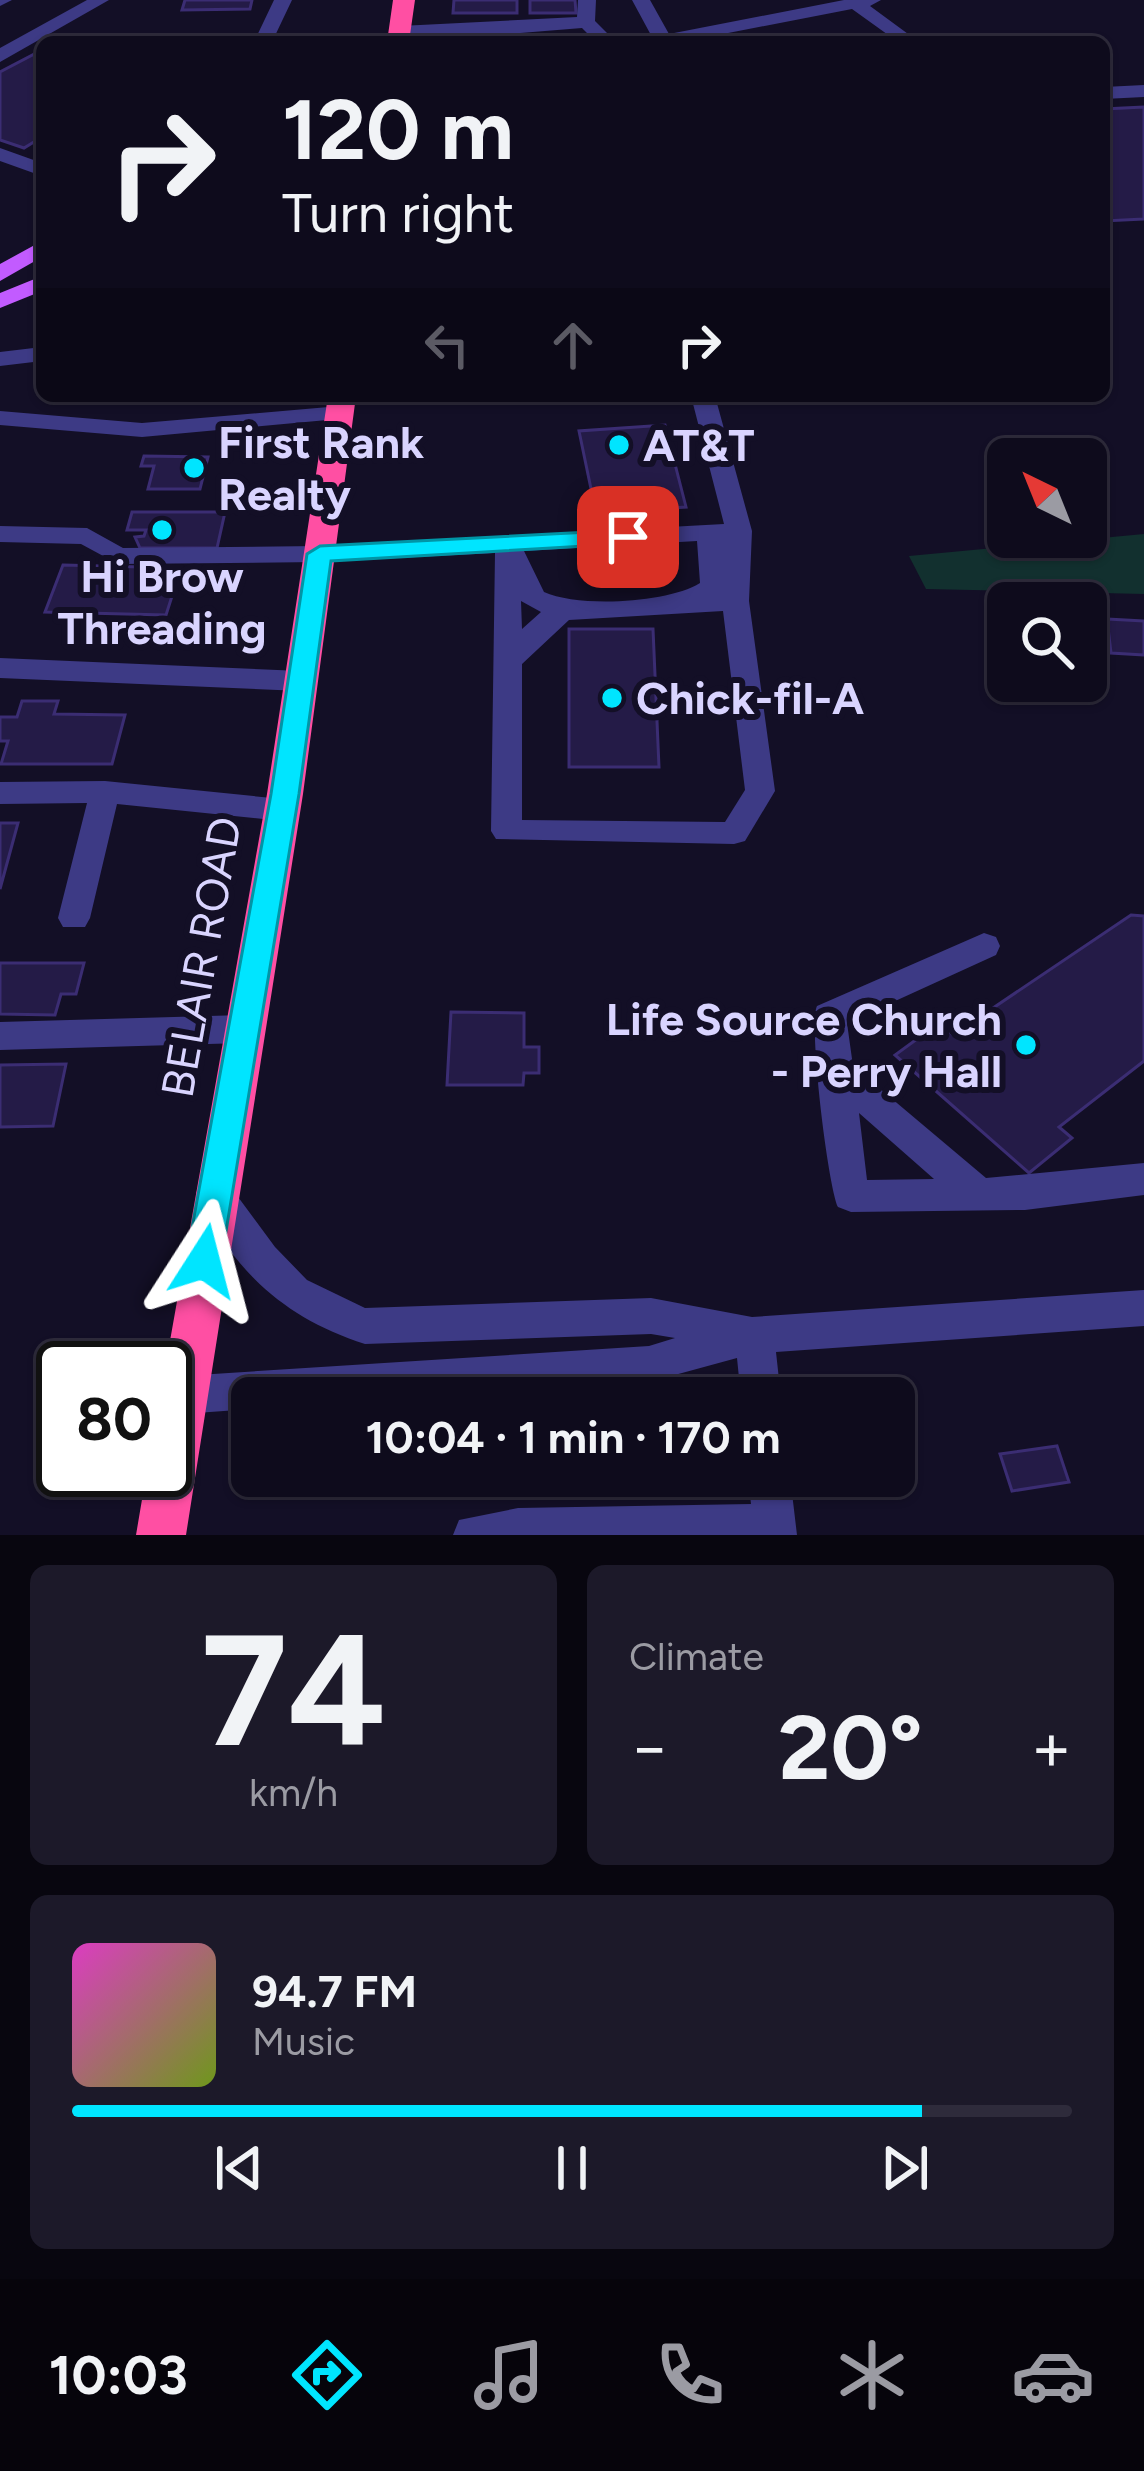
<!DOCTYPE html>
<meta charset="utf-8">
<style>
body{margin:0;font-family:Figtree,sans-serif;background:#1c1929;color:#f1f3f6;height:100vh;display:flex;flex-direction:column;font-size:45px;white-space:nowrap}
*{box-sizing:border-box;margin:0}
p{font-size:39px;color:#9b9ba3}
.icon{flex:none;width:66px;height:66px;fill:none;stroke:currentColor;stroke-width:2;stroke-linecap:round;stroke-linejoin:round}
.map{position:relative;height:1535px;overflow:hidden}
.side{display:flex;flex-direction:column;gap:30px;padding:30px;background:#08060f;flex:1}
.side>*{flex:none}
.banner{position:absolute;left:36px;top:36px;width:1074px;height:366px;border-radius:18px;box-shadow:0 3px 9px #0004,0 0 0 3px #2e2b3b;background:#0e0b1c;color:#f1f3f6;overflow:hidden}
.needle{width:78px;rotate:317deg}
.buttons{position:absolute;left:987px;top:438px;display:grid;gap:24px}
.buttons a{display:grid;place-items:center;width:120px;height:120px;border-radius:18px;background:#0e0b1c;box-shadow:0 3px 9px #0004,0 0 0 3px #2e2b3b;font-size:60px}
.speed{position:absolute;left:36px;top:1341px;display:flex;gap:24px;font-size:60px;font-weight:700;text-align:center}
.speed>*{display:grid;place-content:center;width:156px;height:156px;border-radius:50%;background:#0e0b1c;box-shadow:0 3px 9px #0004,0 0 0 3px #2e2b3b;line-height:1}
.speed .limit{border:6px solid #111;border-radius:18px;background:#fff;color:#111}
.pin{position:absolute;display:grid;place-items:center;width:102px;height:102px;color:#fff;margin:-51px;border-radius:24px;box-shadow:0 6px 18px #0006}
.me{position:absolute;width:132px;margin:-66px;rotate:9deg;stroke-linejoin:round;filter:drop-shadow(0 0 9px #0008)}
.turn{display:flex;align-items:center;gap:42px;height:252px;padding:0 48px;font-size:54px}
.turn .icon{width:156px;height:156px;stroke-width:2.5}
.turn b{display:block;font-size:84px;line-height:102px}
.lanes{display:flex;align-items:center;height:114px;padding:0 48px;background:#0003;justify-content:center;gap:60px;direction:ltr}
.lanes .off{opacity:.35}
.big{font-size:90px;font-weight:700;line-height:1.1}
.side .widget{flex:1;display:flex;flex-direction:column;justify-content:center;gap:18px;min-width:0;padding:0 42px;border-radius:18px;background:#1c1929}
.side .dial{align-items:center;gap:0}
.dial b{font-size:156px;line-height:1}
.song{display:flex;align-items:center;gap:36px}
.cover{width:144px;height:144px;border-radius:18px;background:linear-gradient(135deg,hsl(310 70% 55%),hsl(80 70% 35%))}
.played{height:12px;border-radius:6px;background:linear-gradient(90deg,#00e5ff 85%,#2e2b3b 85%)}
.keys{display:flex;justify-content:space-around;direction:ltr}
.heat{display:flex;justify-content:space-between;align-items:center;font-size:66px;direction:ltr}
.side .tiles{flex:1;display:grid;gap:30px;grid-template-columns:1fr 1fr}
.widget:last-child{grid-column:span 2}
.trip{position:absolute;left:231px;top:1377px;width:684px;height:120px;border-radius:18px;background:#0e0b1c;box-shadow:0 3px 9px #0004,0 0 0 3px #2e2b3b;font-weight:700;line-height:120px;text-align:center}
.tabs{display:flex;height:192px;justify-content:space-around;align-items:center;background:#06040b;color:#9b9ba3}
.tabs .icon{width:84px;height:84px}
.tabs .current{color:#00e5ff}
.tabs b{font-size:54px;color:#f1f3f6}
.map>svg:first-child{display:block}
</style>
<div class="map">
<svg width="1144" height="1535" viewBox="0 0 1144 1535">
<rect width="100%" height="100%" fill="#130f26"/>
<path fill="#12302f" d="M 1144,534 L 1144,594 L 926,589 L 909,556 Z"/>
<path fill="#241b47" stroke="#3b2d73" stroke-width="3" d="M 185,0 L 252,0 L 250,9 L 182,10 Z
M 454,0 L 517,0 L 517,13 L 453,13 Z
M 530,0 L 575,0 L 576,13 L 530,13 Z
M 42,50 L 42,137 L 24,148 L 0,140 L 0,72 Z
M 1144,107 L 1144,219 L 1104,221 L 1104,197 L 1110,197 L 1104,188 L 1104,109 Z
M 665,425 L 686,507 L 596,513 L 579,431 Z
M 144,456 L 208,457 L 200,489 L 148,489 L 154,466 L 141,466 Z
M 132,512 L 225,512 L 217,548 L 140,548 L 135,537 L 144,536 L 146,530 L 127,530 Z
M 63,565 L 181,568 L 166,615 L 45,612 Z
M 1107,619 L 1144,621 L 1144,655 L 1111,653 Z
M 569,629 L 653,629 L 659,767 L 569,767 Z
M 22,701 L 58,701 L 54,714 L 125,715 L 112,764 L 1,764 L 8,741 L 0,741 L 0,717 L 17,717 Z
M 0,823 L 18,823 L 0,889 Z
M 1131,915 L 1144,916 L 1144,1061 L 1059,1127 L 1072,1138 L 1029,1173 L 895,1055 L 939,1023 L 953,1035 Z
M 0,963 L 84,963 L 76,994 L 61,994 L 55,1015 L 0,1014 Z
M 451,1012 L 524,1013 L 524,1047 L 539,1047 L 539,1073 L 524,1073 L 523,1085 L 447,1085 Z
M 66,1064 L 53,1126 L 0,1127 L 0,1065 Z
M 1057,1446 L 1069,1482 L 1012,1491 L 1000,1454 Z"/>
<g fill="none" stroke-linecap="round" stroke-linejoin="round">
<path fill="#3d3a85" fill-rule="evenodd" d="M 0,0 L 12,0 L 0,6 Z
M 87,0 L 109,0 L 0,62 L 0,48 Z
M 274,0 L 292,0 L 272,42 L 254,42 Z
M 578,0 L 596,0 L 595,21 L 616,42 L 596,42 L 582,28 L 508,34 L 513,42 L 495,42 L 490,35 L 400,36 L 391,31 L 400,26 L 577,17 Z
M 632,0 L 650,0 L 669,34 L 844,0 L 881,0 L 870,6 L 919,42 L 898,42 L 852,9 L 682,42 L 645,42 L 652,37 Z
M 1144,85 L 1144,97 L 1104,99 L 1104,87 Z
M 0,148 L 42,163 L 42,176 L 0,161 Z
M 42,347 L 42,361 L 0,366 L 0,352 Z
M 691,396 L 715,396 L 752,531 L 749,601 L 775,791 L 745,841 L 734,844 L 496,839 L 491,831 L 495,553 L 319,562 L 118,564 L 81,544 L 0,542 L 0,526 L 87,528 L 123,548 L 319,546 L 724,524 ZM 697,541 L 700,583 C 668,603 579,608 544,592 L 524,551 ZM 521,601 L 541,612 L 522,629 ZM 723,611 L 745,790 L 725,822 L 522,820 L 522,664 L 569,620 Z
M 340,406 L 349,408 L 349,418 L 142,437 L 0,425 L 0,411 L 142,423 Z
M 0,658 L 301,671 L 315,681 L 301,691 L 0,678 Z
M 105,781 L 282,799 L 297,810 L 282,821 L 117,804 L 90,918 L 85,927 L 63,927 L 58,918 L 87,803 L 0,804 L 0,782 Z
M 984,933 L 996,937 L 1000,946 L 996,955 L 847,1023 L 853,1066 L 986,1178 L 1144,1163 L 1144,1195 L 1025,1210 L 851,1212 L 838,1207 C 828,1186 808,1023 817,1006 ZM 859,1113 L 934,1179 L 867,1180 Z
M 243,1015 L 255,1019 L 260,1029 L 255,1039 L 243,1043 L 0,1050 L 0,1022 Z
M 214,1177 L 227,1182 L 275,1247 L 307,1280 L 365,1308 L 651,1298 L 752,1317 L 1144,1290 L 1144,1326 L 776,1352 L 781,1398 L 741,1398 L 737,1358 L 649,1382 L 419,1398 L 252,1398 L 252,1409 L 182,1414 L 165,1402 L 168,1382 L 182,1376 L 649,1346 L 675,1338 L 651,1334 L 365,1344 C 284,1318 232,1270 196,1193 L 201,1182 Z
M 748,1476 L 790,1476 L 797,1535 L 453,1535 L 459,1520 L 518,1508 L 751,1504 Z"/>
<path fill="#c25bff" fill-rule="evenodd" d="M 42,241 L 42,257 L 0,281 L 0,264 Z
M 42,276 L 42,291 L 0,308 L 0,293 Z"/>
<path fill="#ff4fa3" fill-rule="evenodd" d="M 393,0 L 415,0 L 409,42 L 387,42 Z
M 328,396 L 356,396 L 303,794 L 186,1535 L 136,1535 L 147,1470 L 165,1470 L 165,1369 L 267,794 Z"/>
</g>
<path fill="#00e5ff" stroke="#0095a6" stroke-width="3" d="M 628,530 L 637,532 L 637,543 L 331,561 L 299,794 L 221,1261 L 216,1272 L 204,1277 L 191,1272 L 186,1261 L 271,794 L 307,554 L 320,546 Z"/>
<g fill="#00e5ff" stroke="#130f26" stroke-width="4.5">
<circle cx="619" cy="445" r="12"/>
<circle cx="194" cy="468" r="12"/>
<circle cx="162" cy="530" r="12"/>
<circle cx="612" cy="698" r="12"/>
<circle cx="1026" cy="1045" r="12"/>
</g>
<g text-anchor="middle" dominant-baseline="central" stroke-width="12" stroke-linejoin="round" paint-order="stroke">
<g font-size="45" font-weight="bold" fill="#d9d4ff" stroke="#130f26" text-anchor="start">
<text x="218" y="442">First Rank<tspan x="218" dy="52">Realty</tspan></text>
<text x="643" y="445">AT&amp;T</text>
<text x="162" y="576" text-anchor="middle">Hi Brow<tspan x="162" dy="52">Threading</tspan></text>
<text x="636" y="698">Chick-fil-A</text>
<text x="1002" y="1019" text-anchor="end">Life Source Church<tspan x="1002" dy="52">- Perry Hall</tspan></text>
</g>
<g font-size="45" fill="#d9d4ff" stroke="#130f26">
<text transform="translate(201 957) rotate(-80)">BELAIR ROAD</text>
</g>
</g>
</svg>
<div class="buttons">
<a><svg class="needle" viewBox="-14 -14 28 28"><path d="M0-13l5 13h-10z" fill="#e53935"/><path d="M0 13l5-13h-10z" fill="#9b9ba3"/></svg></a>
<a><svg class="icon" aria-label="search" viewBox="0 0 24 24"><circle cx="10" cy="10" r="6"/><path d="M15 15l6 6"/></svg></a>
</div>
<div class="speed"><div class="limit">80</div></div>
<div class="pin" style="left:628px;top:537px;background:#d93025"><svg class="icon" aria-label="arrive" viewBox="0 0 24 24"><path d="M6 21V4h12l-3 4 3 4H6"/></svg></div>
<svg class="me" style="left:204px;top:1261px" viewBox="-20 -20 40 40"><path d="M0-17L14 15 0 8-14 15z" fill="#00e5ff" stroke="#fff" stroke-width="4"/></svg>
<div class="trip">10:04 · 1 min · 170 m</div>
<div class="banner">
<div class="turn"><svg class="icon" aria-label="right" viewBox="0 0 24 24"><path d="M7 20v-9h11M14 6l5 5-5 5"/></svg><div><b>120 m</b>Turn right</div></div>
<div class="lanes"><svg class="icon off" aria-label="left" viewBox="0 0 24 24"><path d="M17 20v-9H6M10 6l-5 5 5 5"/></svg><svg class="icon off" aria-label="ahead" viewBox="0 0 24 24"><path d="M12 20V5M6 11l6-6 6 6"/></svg><svg class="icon" aria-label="right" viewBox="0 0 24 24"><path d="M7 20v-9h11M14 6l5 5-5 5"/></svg></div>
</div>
</div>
<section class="side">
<div class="tiles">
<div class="widget dial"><b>74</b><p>km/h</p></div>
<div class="widget"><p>Climate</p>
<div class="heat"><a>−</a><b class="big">20°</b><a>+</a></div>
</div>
<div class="widget">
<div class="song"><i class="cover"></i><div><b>94.7 FM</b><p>Music</p></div></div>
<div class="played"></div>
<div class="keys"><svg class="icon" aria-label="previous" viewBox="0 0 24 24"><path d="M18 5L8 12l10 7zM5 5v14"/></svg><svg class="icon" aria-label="pause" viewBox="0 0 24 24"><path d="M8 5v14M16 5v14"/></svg><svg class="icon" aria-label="next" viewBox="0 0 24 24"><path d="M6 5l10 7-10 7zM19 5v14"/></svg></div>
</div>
</div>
</section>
<nav class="tabs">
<b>10:03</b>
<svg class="icon current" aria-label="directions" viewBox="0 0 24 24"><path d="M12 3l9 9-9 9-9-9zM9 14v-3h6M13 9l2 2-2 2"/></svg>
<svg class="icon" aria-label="music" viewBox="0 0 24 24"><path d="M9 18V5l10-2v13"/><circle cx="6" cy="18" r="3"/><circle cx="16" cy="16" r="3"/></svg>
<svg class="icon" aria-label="phone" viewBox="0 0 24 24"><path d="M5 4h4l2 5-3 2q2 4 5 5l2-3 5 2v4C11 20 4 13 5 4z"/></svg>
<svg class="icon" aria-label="climate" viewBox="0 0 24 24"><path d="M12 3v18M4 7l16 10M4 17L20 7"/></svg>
<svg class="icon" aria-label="car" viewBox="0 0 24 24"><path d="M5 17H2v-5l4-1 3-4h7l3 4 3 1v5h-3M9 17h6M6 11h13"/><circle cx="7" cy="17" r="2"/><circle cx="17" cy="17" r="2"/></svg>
</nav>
